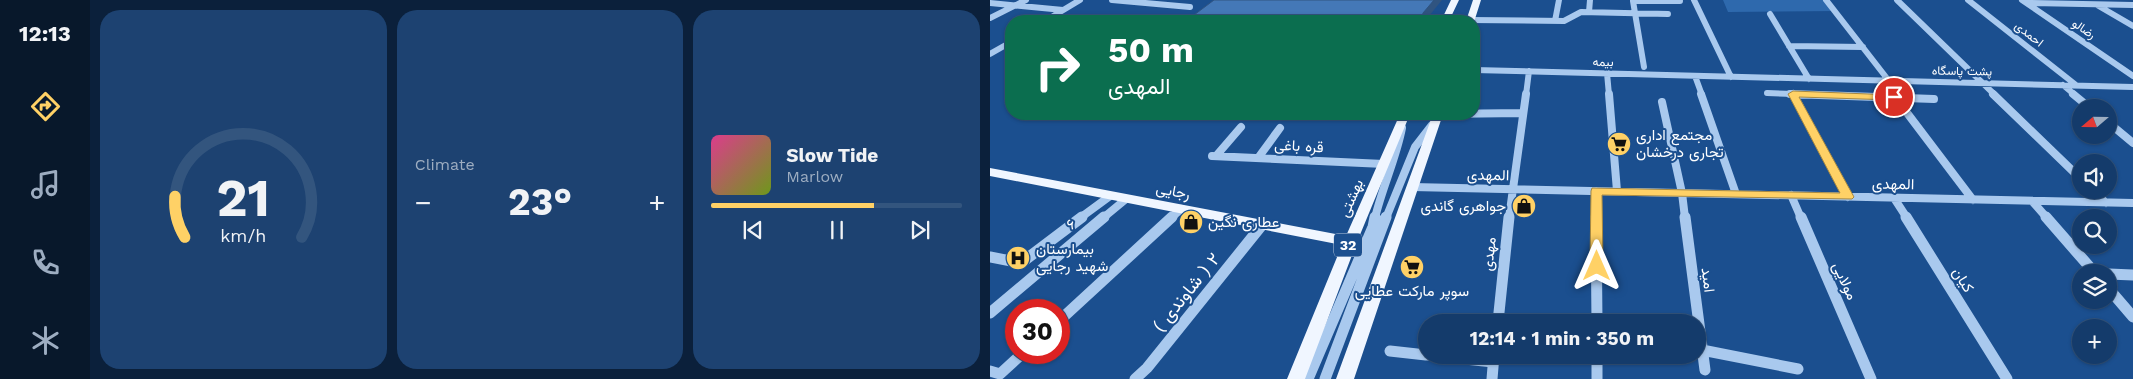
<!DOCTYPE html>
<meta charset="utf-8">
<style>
body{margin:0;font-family:"Work Sans",Vazirmatn,sans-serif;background:#1d4271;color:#f1f3f6;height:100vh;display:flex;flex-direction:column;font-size:19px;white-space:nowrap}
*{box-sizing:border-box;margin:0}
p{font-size:16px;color:#9dadc1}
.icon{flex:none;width:28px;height:28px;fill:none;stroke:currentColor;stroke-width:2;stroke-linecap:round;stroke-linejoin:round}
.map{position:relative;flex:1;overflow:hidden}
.side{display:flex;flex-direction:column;gap:10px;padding:10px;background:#0b203b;width:900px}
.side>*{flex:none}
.guide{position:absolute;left:15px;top:15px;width:475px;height:105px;border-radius:20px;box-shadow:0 1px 4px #0004,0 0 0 1px #33557e;background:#0b6e4f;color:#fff;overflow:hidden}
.needle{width:32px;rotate:250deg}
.fabs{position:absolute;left:1082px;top:99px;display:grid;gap:10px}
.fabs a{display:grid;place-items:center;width:45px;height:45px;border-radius:50%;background:#143b6b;box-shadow:0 1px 4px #0004,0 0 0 1px #33557e;font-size:25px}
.speed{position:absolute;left:15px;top:299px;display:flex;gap:10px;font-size:25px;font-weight:700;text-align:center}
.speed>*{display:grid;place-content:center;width:65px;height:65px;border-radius:50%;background:#143b6b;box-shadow:0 1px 4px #0004,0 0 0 1px #33557e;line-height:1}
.speed .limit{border:8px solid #d22;background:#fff;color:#111}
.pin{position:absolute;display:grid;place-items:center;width:42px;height:42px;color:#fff;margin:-21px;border:2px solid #fff;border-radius:50%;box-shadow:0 1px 5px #0007}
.me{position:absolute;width:55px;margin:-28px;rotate:0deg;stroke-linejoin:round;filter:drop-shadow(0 0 4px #0008)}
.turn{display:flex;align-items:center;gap:18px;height:105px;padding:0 20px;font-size:22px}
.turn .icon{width:65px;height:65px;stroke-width:2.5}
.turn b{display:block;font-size:35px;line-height:42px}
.big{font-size:38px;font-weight:700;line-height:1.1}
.side .widget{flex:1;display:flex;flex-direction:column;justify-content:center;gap:8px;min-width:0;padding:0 18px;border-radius:20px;background:#1d4271}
.side .dial{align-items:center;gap:0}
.dial svg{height:130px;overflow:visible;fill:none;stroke:#33557e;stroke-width:7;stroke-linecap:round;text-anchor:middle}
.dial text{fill:#f1f3f6;stroke:none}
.song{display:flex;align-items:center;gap:15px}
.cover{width:60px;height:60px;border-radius:8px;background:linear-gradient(135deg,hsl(330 70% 55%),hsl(80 70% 35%))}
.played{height:5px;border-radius:2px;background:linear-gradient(90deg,#ffd166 65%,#33557e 65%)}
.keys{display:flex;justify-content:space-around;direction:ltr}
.heat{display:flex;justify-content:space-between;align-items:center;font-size:28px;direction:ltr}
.side .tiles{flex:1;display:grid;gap:10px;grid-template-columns:repeat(3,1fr)}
.trip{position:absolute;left:428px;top:314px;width:288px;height:50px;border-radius:25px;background:#143b6b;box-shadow:0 1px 4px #0004,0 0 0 1px #33557e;font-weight:700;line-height:50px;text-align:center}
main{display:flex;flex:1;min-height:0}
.dock{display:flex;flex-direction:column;width:90px;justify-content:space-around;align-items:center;background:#08182b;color:#9dadc1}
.dock .icon{width:35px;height:35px}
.dock .on{color:#ffd166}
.dock b{font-size:22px;color:#f1f3f6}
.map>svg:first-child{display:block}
</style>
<main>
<nav class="dock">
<b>12:13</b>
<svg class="icon on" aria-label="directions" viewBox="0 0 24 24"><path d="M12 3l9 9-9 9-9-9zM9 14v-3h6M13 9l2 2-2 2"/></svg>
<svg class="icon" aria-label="music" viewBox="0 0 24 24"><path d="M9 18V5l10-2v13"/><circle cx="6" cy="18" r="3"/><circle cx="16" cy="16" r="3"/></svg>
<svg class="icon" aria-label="phone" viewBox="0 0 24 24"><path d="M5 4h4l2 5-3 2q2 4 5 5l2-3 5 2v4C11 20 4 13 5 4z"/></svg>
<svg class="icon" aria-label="climate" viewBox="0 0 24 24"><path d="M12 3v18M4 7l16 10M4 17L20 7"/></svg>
</nav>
<section class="side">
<div class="tiles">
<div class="widget dial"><svg viewBox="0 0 100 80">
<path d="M14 69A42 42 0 1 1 86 69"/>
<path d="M14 69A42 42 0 0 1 8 44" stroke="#ffd166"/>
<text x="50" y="56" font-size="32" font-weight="700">21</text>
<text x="50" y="72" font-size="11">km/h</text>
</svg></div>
<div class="widget"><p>Climate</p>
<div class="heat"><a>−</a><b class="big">23°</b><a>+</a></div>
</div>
<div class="widget">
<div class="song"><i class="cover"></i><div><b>Slow Tide</b><p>Marlow</p></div></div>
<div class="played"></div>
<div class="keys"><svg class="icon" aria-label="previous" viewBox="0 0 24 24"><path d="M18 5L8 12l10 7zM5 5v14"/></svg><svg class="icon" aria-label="pause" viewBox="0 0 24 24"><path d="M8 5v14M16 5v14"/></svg><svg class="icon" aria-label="next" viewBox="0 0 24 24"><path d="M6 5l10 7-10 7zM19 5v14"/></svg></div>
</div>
</div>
</section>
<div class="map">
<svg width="1143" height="379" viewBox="0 0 1143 379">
<rect width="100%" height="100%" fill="#1b4f8f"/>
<path fill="#2e69ad" d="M 733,0 L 838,0 L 847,11 L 738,12 Z"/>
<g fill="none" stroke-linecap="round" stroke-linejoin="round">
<path stroke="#a9c9ee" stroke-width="6" d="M 122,0 L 200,7
M 704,0 L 741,77
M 836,0 L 899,81
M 907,0 L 1005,95
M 978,0 L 1086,85
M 1032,0 L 1143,76
M 0,3 L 73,10
M 1038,3 L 1143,5
M 1107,5 L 1143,26
M 599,12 L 600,0
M 780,14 L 819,79
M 0,18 L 36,0
M 480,20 L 574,21 L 591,12 L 678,14
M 55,21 L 90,0
M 565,21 L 569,0
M 799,46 L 873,47
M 0,54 L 21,42
M 654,67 L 643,1 L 690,1
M 484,70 L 1143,87
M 617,73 L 619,95
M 705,76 L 712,95
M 1073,85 L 1085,95
M 777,93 L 835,95
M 536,95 L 539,71"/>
<path stroke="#a9c9ee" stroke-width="8" d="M 619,94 L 627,191
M 711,94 L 746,194
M 800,94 L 944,99
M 803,94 L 858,197
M 1003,94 L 1091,179
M 1083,94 L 1100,108
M 905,97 L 983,200
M 672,102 L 692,193 L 695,218
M 448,114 L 533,113
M 1119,123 L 1143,143
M 222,156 L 394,164
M 226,156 L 251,127
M 268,158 L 290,128
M 422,187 L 1143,203
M 1103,190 L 1116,203
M 606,191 L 606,218
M 801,195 L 811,218
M 904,198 L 917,218
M 1042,201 L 1057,218
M 90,218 L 120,196
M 113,218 L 136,199
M 181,218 L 191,209
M 385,218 C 392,188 406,159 412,128
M 396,218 L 425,147 L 442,125
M 519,218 L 536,94"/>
<path stroke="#a9c9ee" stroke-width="11" d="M 606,217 L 607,322
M 695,217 L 715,370
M 811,217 L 881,379
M 916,217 L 1017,379
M 1056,217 L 1104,272
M 0,257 L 31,263 L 92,217
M 1119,274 L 1143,275
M 1119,289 L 1143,317
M 0,313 L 114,217
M 69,321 L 182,217
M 508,322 L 519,217
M 712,350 L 808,369
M 400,351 L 436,355
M 438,355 L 503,362
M 607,355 L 607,379
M 0,371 L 10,374 L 34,352
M 145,379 L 157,368 L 272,225
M 318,379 L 383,227 L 385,217
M 335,379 L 396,217
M 502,379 L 504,355"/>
<path fill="#f0f6ff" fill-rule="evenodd" d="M 461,0 L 469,0 L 459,21 L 451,21 Z
M 483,0 L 491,0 L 484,22 L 476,21 Z
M 410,114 L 420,114 L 367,242 L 315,379 L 297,379 L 352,245 L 0,176 L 0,168 L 356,236 Z
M 443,114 L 453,114 L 364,379 L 346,379 Z"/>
</g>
<path fill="#305480" d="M 444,0 L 452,0 L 435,21 L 431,21 L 433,13 Z"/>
<path fill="#4478b7" stroke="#305480" d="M 224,0 L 444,0 L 433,13 L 431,21 L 196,21 Z"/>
<path fill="#ffd166" stroke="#a68842" d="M 803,91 L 904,95 L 909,97 L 904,100 L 809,97 L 864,197 L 862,199 L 612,195 L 613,266 L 611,269 L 602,269 L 600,266 L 601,191 L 602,188 L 850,193 L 798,94 Z"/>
<defs>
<g id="supermarket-disc" transform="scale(1.25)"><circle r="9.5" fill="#ffd166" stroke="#1b4f8f"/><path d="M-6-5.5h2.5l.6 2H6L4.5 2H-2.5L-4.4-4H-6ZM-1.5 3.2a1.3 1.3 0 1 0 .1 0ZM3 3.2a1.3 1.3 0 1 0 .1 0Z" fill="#111"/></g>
<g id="shop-disc" transform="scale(1.25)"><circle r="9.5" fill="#ffd166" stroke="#1b4f8f"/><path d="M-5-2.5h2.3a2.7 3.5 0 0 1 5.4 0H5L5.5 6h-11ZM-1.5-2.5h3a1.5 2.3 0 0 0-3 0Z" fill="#111"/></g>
<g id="hospital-disc" transform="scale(1.25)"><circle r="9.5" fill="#ffd166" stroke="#1b4f8f"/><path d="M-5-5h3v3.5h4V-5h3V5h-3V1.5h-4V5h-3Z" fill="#111"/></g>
</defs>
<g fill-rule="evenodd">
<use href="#supermarket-disc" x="629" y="144"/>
<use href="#shop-disc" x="534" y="206"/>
<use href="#shop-disc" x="201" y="222"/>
<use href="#hospital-disc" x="28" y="258"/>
<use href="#supermarket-disc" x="422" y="267"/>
</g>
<g text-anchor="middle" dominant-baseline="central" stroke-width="4" stroke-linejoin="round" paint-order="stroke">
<g font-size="12" fill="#fff" stroke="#1b4f8f">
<text transform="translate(1094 29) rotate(34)">رضالو</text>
<text transform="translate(1039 34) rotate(38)">احمدی</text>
<text transform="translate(613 62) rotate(1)">بیمه</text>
<text transform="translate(972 71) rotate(1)">پشت پاسگاه</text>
</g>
<rect fill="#1b4f8f" stroke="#bbcadd" stroke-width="1" x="344" y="233.5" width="28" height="23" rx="4"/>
<g font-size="14" font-weight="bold" fill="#fff">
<text x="358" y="245">32</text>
</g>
<g font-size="15" fill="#fff" stroke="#1b4f8f" text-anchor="start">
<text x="646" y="135">مجتمع اداری<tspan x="646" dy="17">تجاری درخشان</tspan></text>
<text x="516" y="206" text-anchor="end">جواهری گاندی</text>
<text x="218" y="222">عطاری نگین</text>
<text x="46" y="249">بیمارستان<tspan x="46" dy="17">شهید رجایی</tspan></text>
<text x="422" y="291" text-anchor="middle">سوپر مارکت عطایی</text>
</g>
<g font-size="15" fill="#fff" stroke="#1b4f8f">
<text transform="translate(309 146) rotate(3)">قره باغی</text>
<text transform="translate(498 175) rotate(1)">المهدی</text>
<text transform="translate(903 184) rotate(1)">المهدی</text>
<text transform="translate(183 191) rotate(11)">رجایی</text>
<text transform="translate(361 198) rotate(-66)">بهشتی</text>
<text transform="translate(81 224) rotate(-40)">۶</text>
<text transform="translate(499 254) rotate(-84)">مهدی</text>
<text transform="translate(718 280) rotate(83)">امید</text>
<text transform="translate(973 280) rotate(58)">کیان</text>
<text transform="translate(855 281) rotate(66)">مولایی</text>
</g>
<g font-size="18" fill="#fff" stroke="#1b4f8f">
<text transform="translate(196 292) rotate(-51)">( شاوندی ) ۲</text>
</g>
</g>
</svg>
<div class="fabs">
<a><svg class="needle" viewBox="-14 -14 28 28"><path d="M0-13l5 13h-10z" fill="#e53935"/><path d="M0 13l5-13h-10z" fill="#9dadc1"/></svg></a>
<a><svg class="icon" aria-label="sound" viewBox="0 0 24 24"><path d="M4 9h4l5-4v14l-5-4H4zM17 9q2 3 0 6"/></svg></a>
<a><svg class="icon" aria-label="search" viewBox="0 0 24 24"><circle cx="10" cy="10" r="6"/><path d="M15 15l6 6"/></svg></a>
<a><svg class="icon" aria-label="layers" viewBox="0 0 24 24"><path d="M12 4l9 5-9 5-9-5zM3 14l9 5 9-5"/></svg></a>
<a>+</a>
</div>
<div class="speed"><div class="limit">30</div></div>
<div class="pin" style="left:904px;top:97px;background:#d93025"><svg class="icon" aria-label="arrive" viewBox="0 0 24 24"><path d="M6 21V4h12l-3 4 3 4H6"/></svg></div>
<svg class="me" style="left:607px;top:266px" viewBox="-20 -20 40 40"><path d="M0-17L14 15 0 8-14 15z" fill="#ffd166" stroke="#fff" stroke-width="4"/></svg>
<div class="trip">12:14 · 1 min · 350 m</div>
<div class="guide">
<div class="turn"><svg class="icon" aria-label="right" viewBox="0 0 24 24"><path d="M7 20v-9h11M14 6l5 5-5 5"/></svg><div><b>50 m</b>المهدی</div></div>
</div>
</div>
</main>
